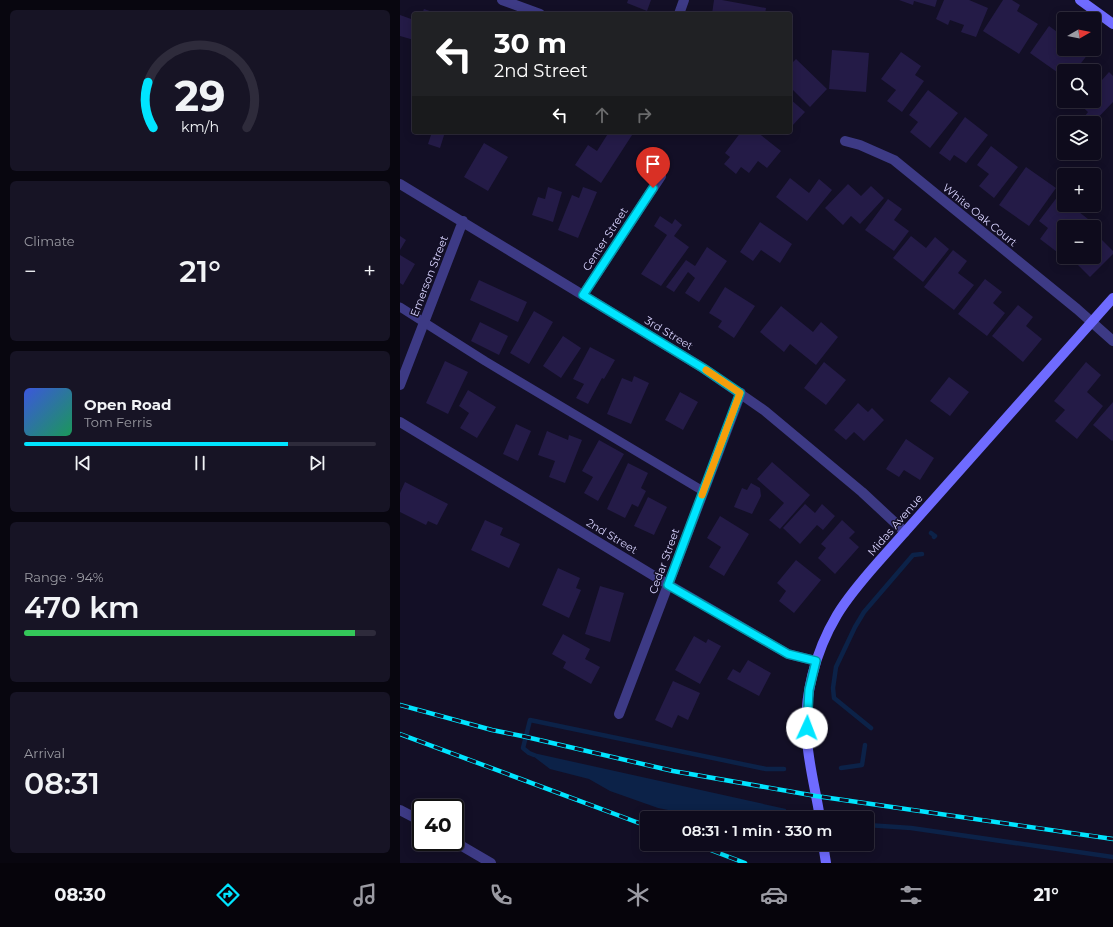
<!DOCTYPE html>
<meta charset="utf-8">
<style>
body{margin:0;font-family:Montserrat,sans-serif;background:#171425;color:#f1f3f6;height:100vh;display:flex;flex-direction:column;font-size:15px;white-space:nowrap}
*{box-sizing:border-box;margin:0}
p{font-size:13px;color:#9b9ba3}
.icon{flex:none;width:22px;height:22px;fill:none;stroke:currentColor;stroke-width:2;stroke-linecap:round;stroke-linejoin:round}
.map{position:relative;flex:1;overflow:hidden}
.drawer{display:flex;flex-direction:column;gap:10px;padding:10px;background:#08060f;width:400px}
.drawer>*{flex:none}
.top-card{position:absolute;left:12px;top:12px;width:380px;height:122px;border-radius:4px;box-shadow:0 2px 10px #0003,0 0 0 1px #2e2b3b;background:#202124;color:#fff;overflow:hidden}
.needle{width:26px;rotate:81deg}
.controls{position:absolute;left:657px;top:12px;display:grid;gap:8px}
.controls a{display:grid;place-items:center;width:44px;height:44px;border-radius:4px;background:#0e0b1c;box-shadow:0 2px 10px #0003,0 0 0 1px #2e2b3b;font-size:20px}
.speed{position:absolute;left:12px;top:799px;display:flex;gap:8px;font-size:20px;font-weight:700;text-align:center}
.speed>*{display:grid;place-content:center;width:52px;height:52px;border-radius:50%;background:#0e0b1c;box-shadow:0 2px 10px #0003,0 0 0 1px #2e2b3b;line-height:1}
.speed .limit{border:2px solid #111;border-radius:6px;background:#fff;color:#111}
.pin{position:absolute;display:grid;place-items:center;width:34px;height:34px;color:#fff;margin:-41px -17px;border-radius:50% 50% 50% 0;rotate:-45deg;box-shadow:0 0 4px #0007}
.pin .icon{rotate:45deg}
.me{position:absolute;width:44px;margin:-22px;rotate:2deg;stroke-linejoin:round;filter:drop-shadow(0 0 3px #0008)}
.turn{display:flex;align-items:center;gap:14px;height:84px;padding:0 16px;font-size:18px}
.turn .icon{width:52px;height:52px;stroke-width:2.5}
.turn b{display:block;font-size:28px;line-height:34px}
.lanes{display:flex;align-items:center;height:38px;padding:0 16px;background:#0003;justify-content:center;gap:20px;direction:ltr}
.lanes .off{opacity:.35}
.big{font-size:30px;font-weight:600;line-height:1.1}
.drawer .widget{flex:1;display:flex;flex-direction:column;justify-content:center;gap:6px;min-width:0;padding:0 14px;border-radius:6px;background:#171425}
.drawer .dial{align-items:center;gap:0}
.dial svg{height:104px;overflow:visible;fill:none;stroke:#2e2b3b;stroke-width:7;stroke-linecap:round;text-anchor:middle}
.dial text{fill:#f1f3f6;stroke:none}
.song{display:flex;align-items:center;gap:12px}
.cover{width:48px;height:48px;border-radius:6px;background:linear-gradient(135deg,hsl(230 70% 55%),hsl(150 70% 35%))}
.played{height:4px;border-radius:2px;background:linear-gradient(90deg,#00e5ff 75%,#2e2b3b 75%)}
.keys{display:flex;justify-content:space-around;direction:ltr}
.heat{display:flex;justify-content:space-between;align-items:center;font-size:22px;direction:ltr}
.charge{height:6px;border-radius:3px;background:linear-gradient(90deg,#34c759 94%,#2e2b3b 0)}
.trip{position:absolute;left:240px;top:811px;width:234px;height:40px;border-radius:4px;background:#0e0b1c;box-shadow:0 2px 10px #0003,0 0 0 1px #2e2b3b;font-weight:600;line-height:40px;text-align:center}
.menu{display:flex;height:64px;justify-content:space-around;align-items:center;background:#06040b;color:#9b9ba3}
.menu .icon{width:28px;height:28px}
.menu .active{color:#00e5ff}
.menu b{font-size:18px;color:#f1f3f6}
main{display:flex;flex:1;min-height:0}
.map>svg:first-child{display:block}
</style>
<main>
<section class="drawer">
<div class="widget dial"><svg viewBox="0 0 100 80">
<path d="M14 69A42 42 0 1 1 86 69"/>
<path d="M14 69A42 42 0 0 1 10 34" stroke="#00e5ff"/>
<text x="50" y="56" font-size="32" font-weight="700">29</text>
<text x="50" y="72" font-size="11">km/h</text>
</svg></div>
<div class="widget"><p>Climate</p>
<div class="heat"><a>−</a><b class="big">21°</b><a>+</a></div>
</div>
<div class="widget">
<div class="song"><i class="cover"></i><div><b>Open Road</b><p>Tom Ferris</p></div></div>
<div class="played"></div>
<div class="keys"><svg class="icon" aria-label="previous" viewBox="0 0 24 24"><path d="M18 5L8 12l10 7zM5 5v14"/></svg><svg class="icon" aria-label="pause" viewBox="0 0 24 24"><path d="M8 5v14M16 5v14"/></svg><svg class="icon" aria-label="next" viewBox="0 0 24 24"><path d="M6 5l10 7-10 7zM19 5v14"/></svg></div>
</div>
<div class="widget"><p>Range · 94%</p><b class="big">470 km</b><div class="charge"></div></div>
<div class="widget"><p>Arrival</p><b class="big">08:31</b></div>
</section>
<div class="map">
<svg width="713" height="863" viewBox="0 0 713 863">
<rect width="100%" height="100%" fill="#130f26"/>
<path fill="#0c2248" d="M 129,752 L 386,809 L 385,818 L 282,818 L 268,810 L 258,808 L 210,791 L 189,779 L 150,769 L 129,753 Z"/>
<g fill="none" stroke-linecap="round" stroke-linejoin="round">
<path stroke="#0c2248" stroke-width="4.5" d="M 531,533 L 535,536 L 534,537
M 471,728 L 434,698 L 433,688 L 436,667 L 455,627 L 464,612 L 513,555 L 522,554
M 134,755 L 129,753 L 123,748 L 130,720 L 366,769 L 384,769
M 441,768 L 462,765 L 465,745
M 467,825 L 511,828 L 713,857"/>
</g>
<path fill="#241b47" d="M 228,0 L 251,0 L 247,11 L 227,3 Z
M 314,0 L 322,0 L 366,8 L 365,14 L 312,14 Z
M 499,0 L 537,0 L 535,7 L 514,1 L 513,5 Z
M 544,0 L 569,0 L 588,8 L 576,37 L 561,32 L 564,25 L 550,20 L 548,25 L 536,19 Z
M 603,0 L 612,0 L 620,5 L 617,11 L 638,24 L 619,54 L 583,31 Z
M 24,9 L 38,14 L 22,14 Z
M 0,15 L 14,20 L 14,40 L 0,36 Z
M 649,26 L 664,37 L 664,49 L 681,49 L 688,54 L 675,71 L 664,71 L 664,77 L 630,53 Z
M 432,50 L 469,53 L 466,92 L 429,89 Z
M 501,52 L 521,66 L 515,75 L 524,81 L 502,112 L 487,101 L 496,90 L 481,79 Z
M 396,59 L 427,89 L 410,107 L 390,87 L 390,65 Z
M 709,72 L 713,76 L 713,102 L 693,123 L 685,116 L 688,112 L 676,101 L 694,101 L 694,87 L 695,88 Z
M 528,90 L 558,113 L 530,148 L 510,132 L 518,122 L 509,115 Z
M 390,99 L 405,112 L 392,126 L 390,124 Z
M 565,117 L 588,135 L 566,163 L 554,155 L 550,161 L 539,153 Z
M 32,132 L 45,132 L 40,148 L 28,144 Z
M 209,132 L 234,132 L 201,183 L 175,165 L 188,145 L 197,151 Z
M 341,132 L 357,132 L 381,151 L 367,168 L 358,161 L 349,173 L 341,167 L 336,174 L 324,164 L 330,157 L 325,153 Z
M 84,143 L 108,157 L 88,191 L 64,177 Z
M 591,146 L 618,167 L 594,198 L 579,186 L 589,174 L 577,165 Z
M 626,167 L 656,188 L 629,226 L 599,205 Z
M 390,178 L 409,193 L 419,179 L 432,190 L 407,221 L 376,197 Z
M 448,184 L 461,196 L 471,186 L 484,198 L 460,224 L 451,216 L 443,225 L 425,208 Z
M 148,187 L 162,192 L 153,222 L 132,215 L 138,197 L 145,199 Z
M 183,187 L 197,192 L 178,238 L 158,230 L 172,195 L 179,198 Z
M 658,196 L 664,201 L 664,205 L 670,205 L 688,219 L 682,227 L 664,227 L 664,251 L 661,255 L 640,239 L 648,228 L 639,221 Z
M 488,199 L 502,209 L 494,220 L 509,231 L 494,251 L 465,230 Z
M 260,216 L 272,224 L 275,219 L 282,225 L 274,236 L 289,247 L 261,286 L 241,274 L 267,235 L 254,226 Z
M 360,222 L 392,244 L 380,263 L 361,250 L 353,261 L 340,252 Z
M 694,232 L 713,251 L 713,254 L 690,277 L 676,263 L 682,257 L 694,257 Z
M 0,236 L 6,240 L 0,250 Z
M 511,236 L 526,248 L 535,237 L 549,249 L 523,282 L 493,258 Z
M 307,247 L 327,261 L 299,302 L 285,293 L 295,278 L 288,272 L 274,292 L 266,287 L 286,260 L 295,266 Z
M 553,250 L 567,261 L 558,273 L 574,285 L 554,310 L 524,287 Z
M 0,255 L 15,264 L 3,285 L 0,283 Z
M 585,279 L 602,292 L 593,303 L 605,313 L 587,336 L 558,314 Z
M 79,280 L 127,302 L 118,322 L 70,300 Z
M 325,287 L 355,306 L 334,338 L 318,327 L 322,321 L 309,313 Z
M 618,305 L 633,317 L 626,326 L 642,339 L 623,362 L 592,336 Z
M 381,306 L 413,332 L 421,322 L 438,337 L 416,365 L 390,344 L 384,352 L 360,332 Z
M 134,311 L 153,322 L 129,364 L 110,353 Z
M 80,322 L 108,336 L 99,355 L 71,341 Z
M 163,336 L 181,348 L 161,378 L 143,366 Z
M 190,347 L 215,360 L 204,379 L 202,378 L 188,404 L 176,398 L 184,384 L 173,379 Z
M 45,361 L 68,372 L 48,414 L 26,403 Z
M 424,362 L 446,380 L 426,405 L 404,388 Z
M 686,362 L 701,375 L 687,392 L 703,406 L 677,439 L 655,421 L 665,410 L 654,401 Z
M 234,376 L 249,383 L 231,424 L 207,414 L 222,378 L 232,382 Z
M 549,377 L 569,392 L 550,416 L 530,401 Z
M 68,390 L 96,407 L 77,438 L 60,428 L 69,413 L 59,406 Z
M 280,392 L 298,402 L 283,430 L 265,420 Z
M 713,402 L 713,440 L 712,441 L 693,425 Z
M 458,403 L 468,412 L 472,408 L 484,420 L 464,441 L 454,432 L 446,440 L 434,430 Z
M 116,424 L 131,431 L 118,461 L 103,454 Z
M 147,431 L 168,440 L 169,435 L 182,440 L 165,483 L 149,477 L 155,461 L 138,455 Z
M 506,439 L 534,458 L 520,480 L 504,470 L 499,477 L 486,469 Z
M 199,440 L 224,454 L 198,501 L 184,493 L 193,477 L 182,471 Z
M 372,462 L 410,495 L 380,529 L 369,520 L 384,503 L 357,479 Z
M 228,463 L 248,473 L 241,488 L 246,491 L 238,507 L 232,504 L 225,518 L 207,509 Z
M 5,482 L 48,504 L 37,525 L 28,521 L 26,525 L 0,512 L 0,493 Z
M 351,483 L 360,488 L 361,496 L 352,514 L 334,507 L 342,488 L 347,490 Z
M 248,497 L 267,507 L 254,535 L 234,526 Z
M 405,504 L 415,513 L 422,504 L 435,516 L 423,530 L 417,525 L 400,544 L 383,528 Z
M 320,516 L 349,534 L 324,576 L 309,567 L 321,547 L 307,538 Z
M 85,520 L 103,528 L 100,535 L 120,544 L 109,568 L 71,550 Z
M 442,520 L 455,532 L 449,538 L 459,547 L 435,574 L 418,558 L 426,548 L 421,544 Z
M 396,560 L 421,580 L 394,613 L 379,601 L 386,591 L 377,583 Z
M 158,568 L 180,578 L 176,588 L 181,590 L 169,618 L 142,605 Z
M 200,586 L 224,593 L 210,642 L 185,634 Z
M 163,634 L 190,649 L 185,659 L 200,667 L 191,684 L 163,668 L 166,662 L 152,654 Z
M 294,636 L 306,643 L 308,639 L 321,646 L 300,684 L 275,670 Z
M 348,660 L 371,673 L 359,696 L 327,679 L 333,669 L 340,673 Z
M 273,681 L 300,693 L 288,720 L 278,715 L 272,728 L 255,720 Z"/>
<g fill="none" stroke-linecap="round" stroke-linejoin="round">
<path stroke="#3d3a85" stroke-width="9" d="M 0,307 L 85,361 L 303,491"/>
<path stroke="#3d3a85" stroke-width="10" d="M 102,0 L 140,14
M 279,14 L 284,0
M 445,141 L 460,145 L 494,160 L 677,309 L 713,341
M 0,184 L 303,368 L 365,411 L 462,492 L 505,532
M 183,295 L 261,176
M 0,385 L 63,221
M 0,422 L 269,585 L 388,654 L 416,661
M 219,714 L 341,393
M 0,810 L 21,821
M 55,842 L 91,863"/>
<path stroke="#6f6bff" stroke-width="10" d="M 680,0 L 713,24
M 420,818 C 416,792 409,766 407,740 C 403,697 415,652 437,615 C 449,595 465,577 480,560 L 713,298
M 423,844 L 426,863"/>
<g stroke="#00e5ff" stroke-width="4.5">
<path id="rail" d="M 0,705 L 92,730 L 122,736 L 273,771 L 416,796 L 713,839
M 0,734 L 247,826
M 295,844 L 345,863"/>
</g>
<use href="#rail" stroke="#130f26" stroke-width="3" stroke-dasharray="9" stroke-linecap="butt"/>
</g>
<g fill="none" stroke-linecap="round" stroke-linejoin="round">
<g stroke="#0095a6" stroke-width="10">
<path id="route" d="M 253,188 L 183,295 L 303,368 L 340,393 L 268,585 L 388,654 L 416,661 L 409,690 L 407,728"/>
</g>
<use href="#route" stroke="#00e5ff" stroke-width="7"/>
<path stroke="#f59e0b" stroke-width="7" d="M 302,495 L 340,393 L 306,370"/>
</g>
<g text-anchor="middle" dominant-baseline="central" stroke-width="3" stroke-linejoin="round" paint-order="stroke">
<g font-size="11" fill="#d9d4ff" stroke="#130f26">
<text transform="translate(580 215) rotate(39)">White Oak Court</text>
<text transform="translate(205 239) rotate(-57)">Center Street</text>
<text transform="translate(29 276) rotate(-69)">Emerson Street</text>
<text transform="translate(269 333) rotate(31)">3rd Street</text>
<text transform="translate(495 525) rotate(-49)">Midas Avenue</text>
<text transform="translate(212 536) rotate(31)">2nd Street</text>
<text transform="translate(264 561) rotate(-70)">Cedar Street</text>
</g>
</g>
</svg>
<div class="controls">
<a><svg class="needle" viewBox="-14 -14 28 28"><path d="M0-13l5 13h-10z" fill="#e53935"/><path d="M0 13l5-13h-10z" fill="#9b9ba3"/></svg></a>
<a><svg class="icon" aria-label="search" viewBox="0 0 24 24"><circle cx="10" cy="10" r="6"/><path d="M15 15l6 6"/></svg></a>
<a><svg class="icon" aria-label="layers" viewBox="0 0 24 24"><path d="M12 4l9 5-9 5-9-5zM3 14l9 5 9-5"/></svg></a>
<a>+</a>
<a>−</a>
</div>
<div class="speed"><div class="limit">40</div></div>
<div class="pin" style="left:253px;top:188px;background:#d93025"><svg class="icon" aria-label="arrive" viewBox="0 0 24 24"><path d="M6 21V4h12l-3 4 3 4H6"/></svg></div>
<svg class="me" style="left:407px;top:728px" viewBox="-20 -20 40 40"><circle r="19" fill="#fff"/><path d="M0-13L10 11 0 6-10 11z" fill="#00e5ff"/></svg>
<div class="trip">08:31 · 1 min · 330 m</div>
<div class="top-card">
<div class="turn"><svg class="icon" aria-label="left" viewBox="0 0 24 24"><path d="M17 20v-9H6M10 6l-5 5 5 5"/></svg><div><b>30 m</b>2nd Street</div></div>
<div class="lanes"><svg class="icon" aria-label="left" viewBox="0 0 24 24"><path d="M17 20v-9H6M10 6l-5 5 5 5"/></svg><svg class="icon off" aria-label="ahead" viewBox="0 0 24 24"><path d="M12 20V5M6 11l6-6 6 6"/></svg><svg class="icon off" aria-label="right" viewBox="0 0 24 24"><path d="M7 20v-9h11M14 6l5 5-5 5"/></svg></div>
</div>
</div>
</main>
<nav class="menu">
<b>08:30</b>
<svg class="icon active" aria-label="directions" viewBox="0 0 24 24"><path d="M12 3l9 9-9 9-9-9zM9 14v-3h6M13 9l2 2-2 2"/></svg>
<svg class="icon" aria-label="music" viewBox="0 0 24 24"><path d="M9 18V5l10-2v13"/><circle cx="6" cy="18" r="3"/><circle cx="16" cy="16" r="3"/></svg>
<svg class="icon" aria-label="phone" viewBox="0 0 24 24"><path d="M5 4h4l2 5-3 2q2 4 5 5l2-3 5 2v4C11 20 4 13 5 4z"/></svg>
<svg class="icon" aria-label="climate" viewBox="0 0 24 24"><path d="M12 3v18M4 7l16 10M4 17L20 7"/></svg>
<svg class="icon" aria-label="car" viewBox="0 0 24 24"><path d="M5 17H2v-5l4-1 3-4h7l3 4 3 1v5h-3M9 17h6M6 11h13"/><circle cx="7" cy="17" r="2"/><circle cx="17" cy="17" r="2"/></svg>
<svg class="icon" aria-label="filters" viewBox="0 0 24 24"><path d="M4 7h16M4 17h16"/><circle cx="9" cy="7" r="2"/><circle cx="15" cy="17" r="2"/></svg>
<b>21°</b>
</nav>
